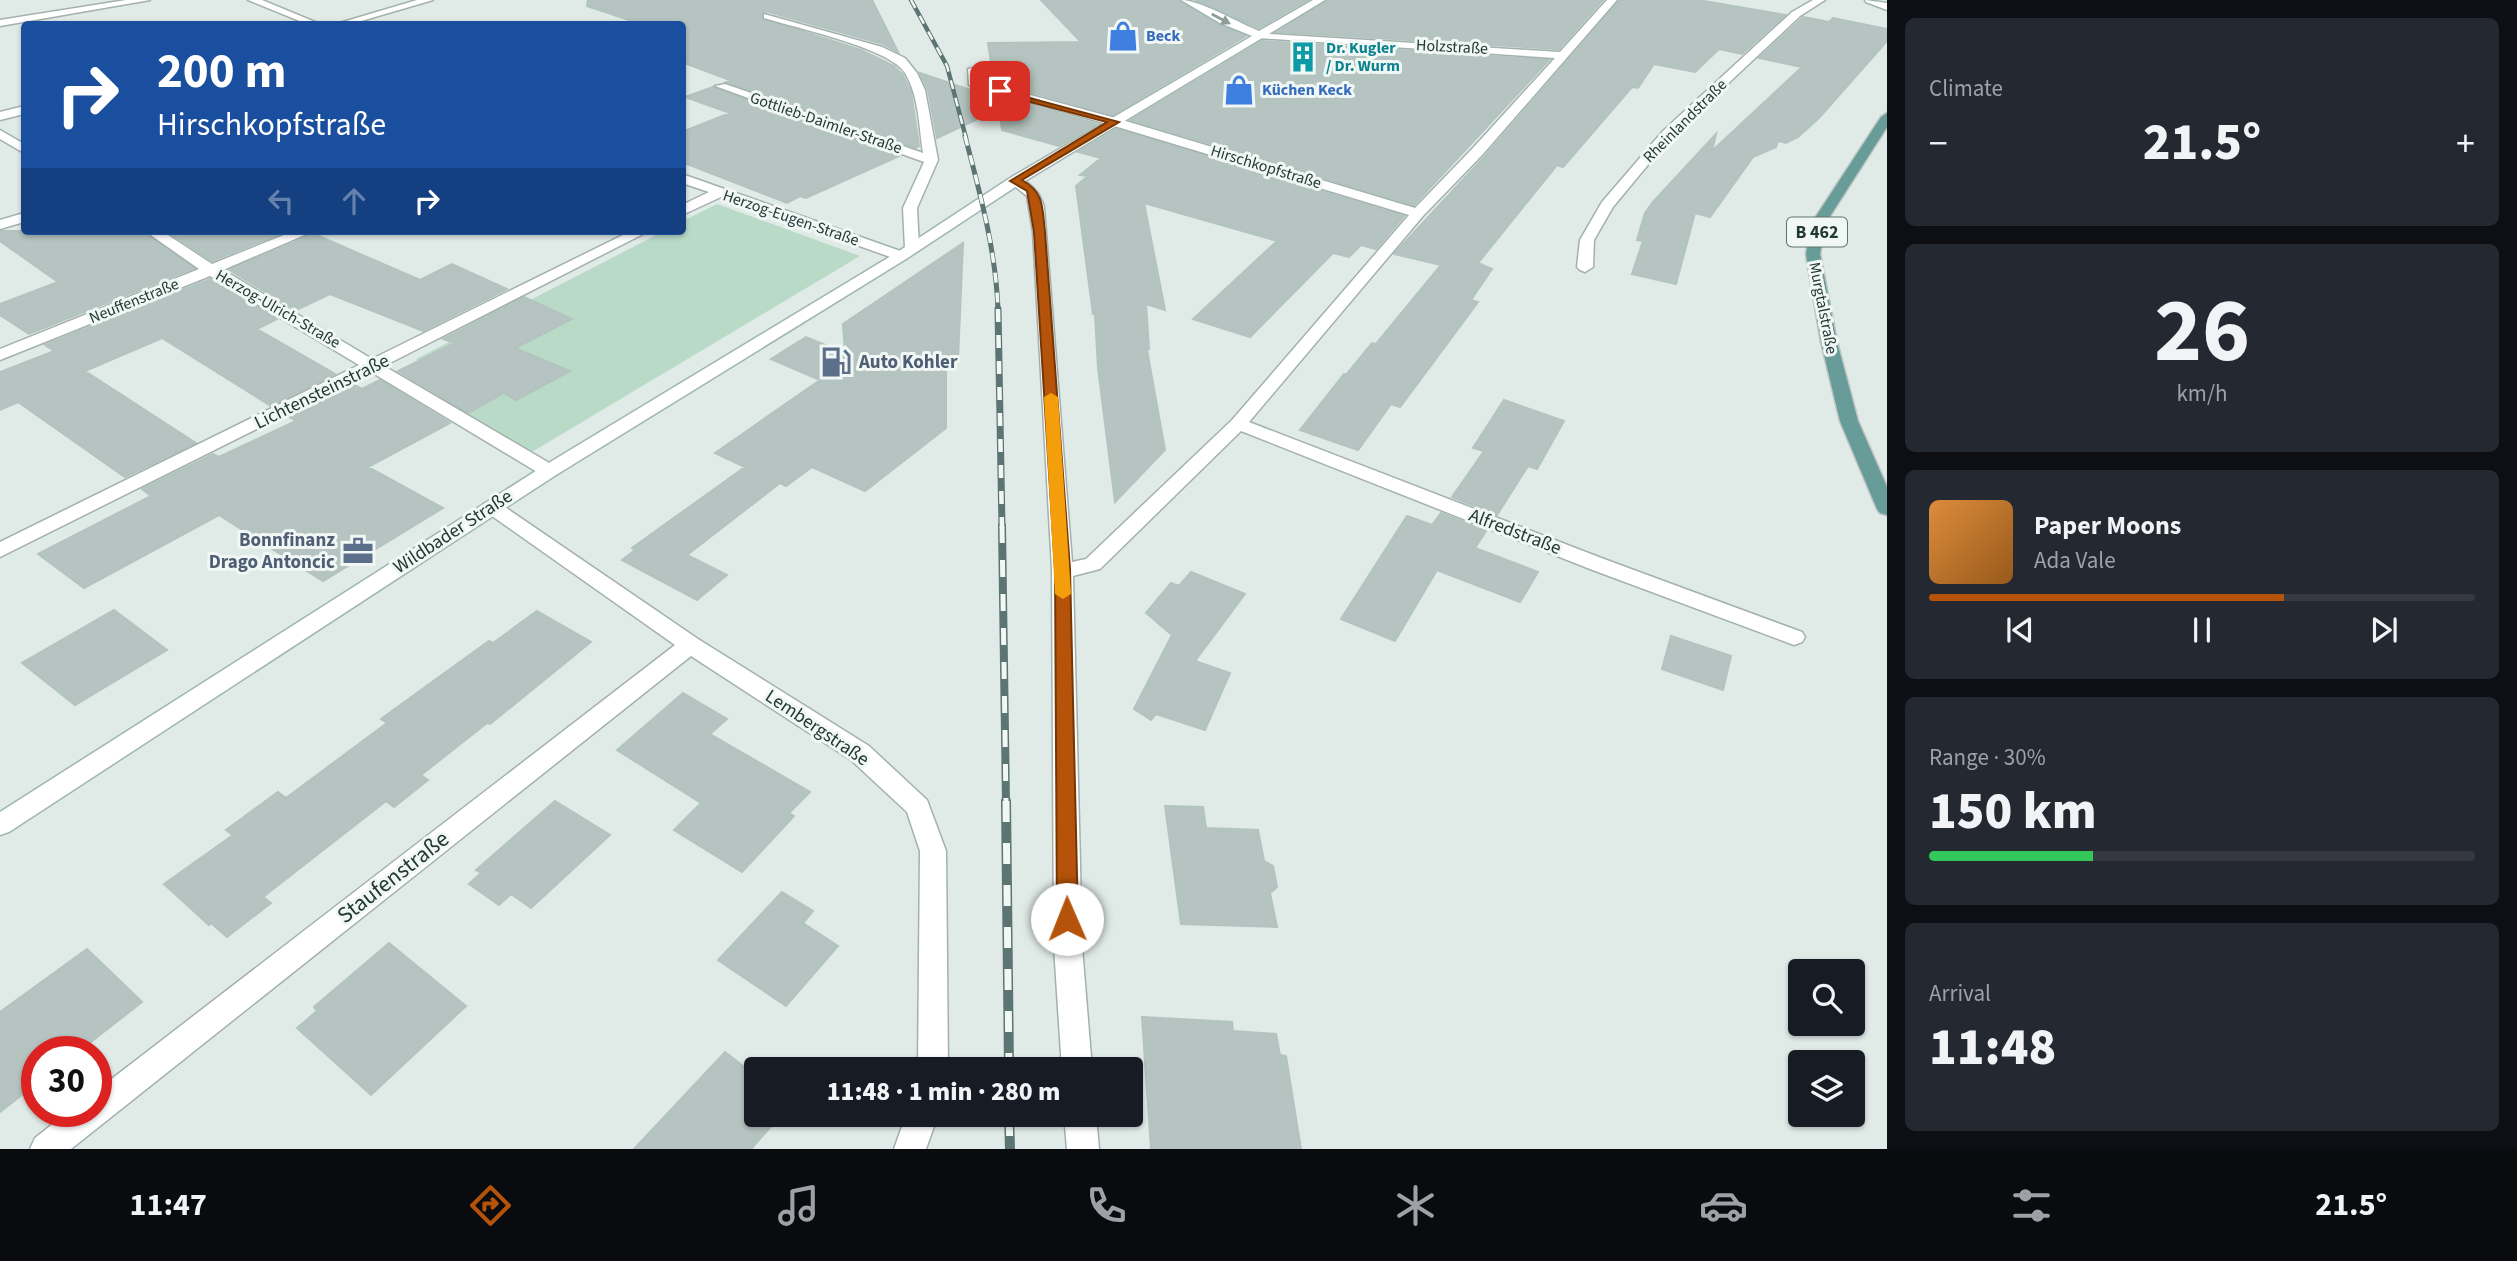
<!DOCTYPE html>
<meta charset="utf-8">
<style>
body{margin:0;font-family:"Source Sans 3",sans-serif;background:#242831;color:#f1f3f6;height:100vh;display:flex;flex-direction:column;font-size:26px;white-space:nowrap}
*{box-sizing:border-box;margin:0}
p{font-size:23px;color:#9ea1a6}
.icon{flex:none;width:38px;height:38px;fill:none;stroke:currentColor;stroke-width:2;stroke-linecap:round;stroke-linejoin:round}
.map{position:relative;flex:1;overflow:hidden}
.side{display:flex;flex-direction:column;gap:18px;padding:18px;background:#0d0f14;width:630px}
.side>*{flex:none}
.top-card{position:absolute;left:21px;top:21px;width:665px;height:214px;border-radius:7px;box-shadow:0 2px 5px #0004;background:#1a4fa0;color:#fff;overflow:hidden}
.controls{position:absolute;left:1788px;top:959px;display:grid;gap:14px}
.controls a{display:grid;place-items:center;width:77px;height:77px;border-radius:7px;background:#171b24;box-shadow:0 2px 5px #0004;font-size:35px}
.speed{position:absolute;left:21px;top:1036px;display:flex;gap:14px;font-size:35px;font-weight:700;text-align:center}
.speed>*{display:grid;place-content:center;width:91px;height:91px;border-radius:50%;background:#171b24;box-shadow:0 2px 5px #0004;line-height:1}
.speed .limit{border:10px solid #d22;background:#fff;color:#111}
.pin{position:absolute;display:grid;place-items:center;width:60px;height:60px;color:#fff;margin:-30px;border-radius:14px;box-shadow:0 4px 10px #0006}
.me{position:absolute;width:77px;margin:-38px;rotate:359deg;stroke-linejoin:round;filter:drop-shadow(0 0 5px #0008)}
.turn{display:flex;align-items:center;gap:24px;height:147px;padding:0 21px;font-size:32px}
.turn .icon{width:91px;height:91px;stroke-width:2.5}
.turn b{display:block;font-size:49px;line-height:60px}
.lanes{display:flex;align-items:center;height:66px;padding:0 21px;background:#0003;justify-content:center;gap:35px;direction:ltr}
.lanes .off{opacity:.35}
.big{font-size:52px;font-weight:800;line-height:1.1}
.side .tile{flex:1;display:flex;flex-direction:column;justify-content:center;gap:10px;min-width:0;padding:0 24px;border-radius:10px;background:#242831}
.side .dial{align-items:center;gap:0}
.dial b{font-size:91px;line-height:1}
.song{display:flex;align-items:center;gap:21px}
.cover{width:84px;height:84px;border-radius:10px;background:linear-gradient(135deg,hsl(30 70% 55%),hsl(30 70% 35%))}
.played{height:7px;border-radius:4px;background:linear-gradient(90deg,#b45309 65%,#363941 65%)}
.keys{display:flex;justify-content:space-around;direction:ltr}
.heat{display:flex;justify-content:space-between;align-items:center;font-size:38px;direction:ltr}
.charge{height:10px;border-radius:5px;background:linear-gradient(90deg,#34c759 30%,#363941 0)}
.trip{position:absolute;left:744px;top:1057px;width:399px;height:70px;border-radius:7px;background:#171b24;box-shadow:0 2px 5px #0004;font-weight:800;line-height:70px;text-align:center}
.dock{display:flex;height:112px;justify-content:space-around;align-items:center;background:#090b0e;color:#9ea1a6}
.dock .icon{width:49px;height:49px}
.dock .active{color:#b45309}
.dock b{font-size:32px;color:#f1f3f6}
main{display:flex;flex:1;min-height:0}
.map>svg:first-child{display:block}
</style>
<main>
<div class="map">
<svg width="1887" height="1149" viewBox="0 0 1887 1149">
<rect width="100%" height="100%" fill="#e0eae7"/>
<path fill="#badac8" d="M 717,204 L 860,256 L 532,452 L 436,398 L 463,384 L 416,359 L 664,231 L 682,231 L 683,221 Z"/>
<path fill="#b5c4c0" stroke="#b3c3bf" stroke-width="2" d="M 588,0 L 872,0 L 898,52 L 883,44 L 765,11 L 761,18 L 861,50 L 894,66 L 903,75 L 911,92 L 919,146 L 916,148 L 726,82 L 730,80 L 682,62 L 682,24 L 641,24 L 587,6 Z
M 1041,0 L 1179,0 L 1219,25 L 1246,36 L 1113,115 L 994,82 L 988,43 L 1081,42 Z
M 1195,0 L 1308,0 L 1259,28 Z
M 1327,0 L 1603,0 L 1559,49 L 1277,32 Z
M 1620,0 L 1698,0 L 1785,15 L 1742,54 L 1719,49 L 1695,72 L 1654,64 L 1638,88 L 1632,87 L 1563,167 L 1557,165 L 1478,263 L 1492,269 L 1471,300 L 1478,302 L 1400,407 L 1391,404 L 1358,450 L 1300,430 L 1344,374 L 1346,375 L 1372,343 L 1376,344 L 1441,265 L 1394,254 L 1485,156 Z
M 1803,17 L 1829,22 L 1833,18 L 1887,29 L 1887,41 L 1819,118 L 1798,137 L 1786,143 L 1778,141 L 1776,147 L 1753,157 L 1710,217 L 1695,213 L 1676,284 L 1632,274 L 1643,241 L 1637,240 L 1645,213 L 1653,202 L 1716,134 L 1712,151 L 1802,67 L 1759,58 Z
M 1262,41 L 1549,60 L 1414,205 L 1131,120 Z
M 920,73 L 997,99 L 996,95 L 1097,124 L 1059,146 L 1002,130 L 999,109 L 937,138 L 928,90 Z
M 713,87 L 714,88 L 899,156 L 806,198 L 800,196 L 787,203 L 682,162 L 682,132 L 730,113 L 685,97 Z
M 1116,129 L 1404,216 L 1376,249 L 1361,245 L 1349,257 L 1333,253 L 1250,337 L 1193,319 L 1277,241 L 1144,203 L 1165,310 L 1146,304 L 1149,349 L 1147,350 L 1165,450 L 1115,502 L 1098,368 L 1095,314 L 1093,314 L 1076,186 L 1088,176 L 1080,175 L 1101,158 L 1078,152 Z
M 0,231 L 142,231 L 194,268 L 29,334 L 0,315 L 0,304 L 58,282 L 0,241 Z
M 167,231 L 287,231 L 212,261 Z
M 314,234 L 420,280 L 452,264 L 507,289 L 423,331 L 330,294 L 296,310 L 229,270 Z
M 963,243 L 958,360 L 946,368 L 946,428 L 865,491 L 812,467 L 786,486 L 780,483 L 687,555 L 727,575 L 697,600 L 622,560 L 635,550 L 632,548 L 745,467 L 715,453 L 820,380 L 771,359 L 806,337 L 845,353 L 843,324 Z
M 210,279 L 277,319 L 257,329 L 335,374 L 271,406 L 162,338 L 85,371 L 196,443 L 125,477 L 18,402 L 0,410 L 0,372 L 54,351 L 84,370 L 45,345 Z
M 524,297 L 572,319 L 515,348 L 570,371 L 516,400 L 504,393 L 468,413 L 398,371 L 455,343 L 443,339 Z
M 380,380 L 450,423 L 368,467 L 443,508 L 323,581 L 219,515 L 84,588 L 38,554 L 151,496 L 142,489 L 213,454 L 219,457 L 296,421 L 288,416 L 353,384 L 362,389 Z
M 1504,400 L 1564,421 L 1537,469 L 1528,466 L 1497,515 L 1452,497 L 1484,451 L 1473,448 Z
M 1441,513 L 1486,531 L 1475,548 L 1538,572 L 1520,602 L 1437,570 L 1395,641 L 1341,619 L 1407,516 L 1432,525 Z
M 1191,572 L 1245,594 L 1195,661 L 1230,673 L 1205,730 L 1156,714 L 1151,720 L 1134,709 L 1172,635 L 1146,613 L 1171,583 L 1179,586 Z
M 114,610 L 167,650 L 75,705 L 22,663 Z
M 537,611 L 591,642 L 490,724 L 487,723 L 421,775 L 428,780 L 394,807 L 386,801 L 263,897 L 271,903 L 227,937 L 211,923 L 209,925 L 164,884 L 233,835 L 226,830 L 278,792 L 286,798 L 387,723 L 381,719 L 489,641 L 493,643 Z
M 1671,636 L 1731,656 L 1723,690 L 1662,669 Z
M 683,693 L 727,719 L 710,734 L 810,792 L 789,813 L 794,816 L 742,872 L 674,830 L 701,803 L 617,750 Z
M 555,801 L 610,835 L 531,908 L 511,894 L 499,905 L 469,884 L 481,873 L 476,870 Z
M 1165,806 L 1203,807 L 1206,828 L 1258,830 L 1264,861 L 1273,866 L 1277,887 L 1270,893 L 1277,927 L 1181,924 Z
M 782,892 L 813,911 L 803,923 L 838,946 L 786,1006 L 718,960 Z
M 389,943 L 466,1006 L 371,1095 L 297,1028 L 317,1011 L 314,1007 Z
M 87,949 L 142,1002 L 78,1052 L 37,1052 L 37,1083 L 0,1112 L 0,1012 Z
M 1142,1017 L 1232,1022 L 1233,1031 L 1276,1034 L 1280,1055 L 1286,1056 L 1301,1149 L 1151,1149 Z
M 725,1052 L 756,1076 L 756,1115 L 781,1115 L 751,1149 L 634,1149 Z"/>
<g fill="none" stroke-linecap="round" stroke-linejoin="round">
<g stroke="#a3b1ae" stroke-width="3">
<path id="street" d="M 126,0 L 150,0 L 0,26 L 0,20 Z
M 248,0 L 262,0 L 320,24 L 307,24 Z
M 417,0 L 433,0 L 351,24 L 336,24 Z
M 1607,0 L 1617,0 L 1483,154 L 1423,216 L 1249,422 L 1604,559 L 1802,632 L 1805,637 L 1802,642 L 1794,645 L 1786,642 L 1590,569 L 1241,431 L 1100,569 L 1073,576 L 1082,947 L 1092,1069 L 1062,1069 L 1054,947 L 1052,569 L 1033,232 L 1027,196 L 1008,181 L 1015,177 C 1030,182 1040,192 1044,207 L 1072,562 L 1086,559 L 1232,420 L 1409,215 L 1111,125 L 969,85 L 968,69 L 978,67 L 979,81 L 1119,119 L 1415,208 L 1473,148 L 1555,58 L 1259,38 L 1254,35 L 1255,33 L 1560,52 Z
M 1813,0 L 1825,0 L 1800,16 L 1671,137 L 1613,207 L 1594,240 L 1593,267 L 1585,272 L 1580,270 L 1577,267 L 1580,240 L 1602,202 L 1663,131 L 1792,12 Z
M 764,14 L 882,47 L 905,58 L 917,73 L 925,90 L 938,160 L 917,208 L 919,248 L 917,251 L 907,251 L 905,248 L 903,208 L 924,162 L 715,86 L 725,84 L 923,153 C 919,127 919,96 905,73 C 890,48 796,28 764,18 Z
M 24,106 L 24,114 L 0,120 L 0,112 Z
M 0,130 L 24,144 L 24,153 L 0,139 Z
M 682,174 L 906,253 L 908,256 L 901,260 L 896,259 L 721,197 L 682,215 L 682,205 L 709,192 L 682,183 Z
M 24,213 L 24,222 L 0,229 L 0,220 Z
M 145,231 L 162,231 L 212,264 L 294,231 L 314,231 L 223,270 L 372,359 L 631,231 L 649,231 L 384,366 L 556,467 L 559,471 L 556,475 L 542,475 L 371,372 L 0,557 L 0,542 L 359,365 L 210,276 L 0,360 L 0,349 L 199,269 Z
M 492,501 L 499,503 L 698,639 L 869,746 L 927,800 L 946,851 L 948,1069 L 918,1069 L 920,851 L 907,812 L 851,760 L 691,656 L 71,1149 L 30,1149 L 35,1138 L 69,1111 L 96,1111 L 96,1091 L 675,645 L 485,511 L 482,507 L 485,503 Z
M 906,1115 L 938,1115 L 926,1149 L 894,1149 Z
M 1064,1115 L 1096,1115 L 1099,1149 L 1067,1149 Z"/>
</g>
<g stroke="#a0b5b1" stroke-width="3">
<path id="secondary" d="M 1181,0 C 1200,0 1239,23 1259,31 L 1313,0 L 1325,0 L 1020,184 L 906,259 L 556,475 L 9,832 L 0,835 L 0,812 L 542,467 L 896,253 L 1010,178 L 1252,36 L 1220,23 Z
M 1865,0 L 1887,3 L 1887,10 L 1866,2 Z"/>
</g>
<g stroke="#bdc4c3" stroke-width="3">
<path id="primary" d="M 1887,113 L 1887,127 L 1825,224 L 1820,254 L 1837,342 L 1858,421 L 1887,487 L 1887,515 L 1880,513 L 1877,509 L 1840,421 L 1821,342 L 1806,254 L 1811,224 L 1881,117 Z"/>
</g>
<use href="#street" fill="#fff" fill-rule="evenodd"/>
<use href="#secondary" fill="#fff" fill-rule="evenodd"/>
<use href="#primary" fill="#679c98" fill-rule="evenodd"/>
<g stroke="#5c7572" stroke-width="4.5">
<path id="rail-far4" d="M 911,0 L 947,66 L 966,138"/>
</g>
<g stroke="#5c7572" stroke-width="5">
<path id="rail-far3" d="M 965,136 C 980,193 996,251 998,310"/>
</g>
<g stroke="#5c7572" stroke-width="7">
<path id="rail-far2" d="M 998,309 L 1002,528"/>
</g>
<g stroke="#5c7572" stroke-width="8">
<path id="rail-far1" d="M 1002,526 L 1006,803"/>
</g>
<g stroke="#5c7572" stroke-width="10">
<path id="rail" d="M 1006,801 L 1009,1069
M 1009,1115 L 1010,1149"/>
</g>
<use href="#rail-far4" stroke="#f0f7f4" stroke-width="2.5" stroke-dasharray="9" stroke-linecap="butt"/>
<use href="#rail-far3" stroke="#f0f7f4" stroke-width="3.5" stroke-dasharray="10" stroke-linecap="butt"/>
<use href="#rail-far2" stroke="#f0f7f4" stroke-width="4.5" stroke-dasharray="13" stroke-linecap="butt"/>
<use href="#rail-far1" stroke="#f0f7f4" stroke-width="5" stroke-dasharray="17" stroke-linecap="butt"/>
<use href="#rail" stroke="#f0f7f4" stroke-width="7" stroke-dasharray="21" stroke-linecap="butt"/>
</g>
<defs><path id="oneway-solid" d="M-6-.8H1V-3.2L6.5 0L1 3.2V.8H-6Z" transform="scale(1.75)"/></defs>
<use fill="#909c9a" href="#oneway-solid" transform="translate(1221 19) rotate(28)"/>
<path fill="#b45309" stroke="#753606" stroke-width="2" d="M 996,89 L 1119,122 L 1022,180 C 1045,193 1042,208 1045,232 L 1070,569 L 1078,919 L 1075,926 L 1067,928 L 1060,926 L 1057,919 L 1055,569 L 1034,232 L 1027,191 L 1010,181 L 1107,122 L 996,93 Z"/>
<path fill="#f59e0b" d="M 1051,393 L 1058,397 L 1071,594 L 1063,599 L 1055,594 L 1044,397 Z"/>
<defs>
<g id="shop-bare" transform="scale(2.415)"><path d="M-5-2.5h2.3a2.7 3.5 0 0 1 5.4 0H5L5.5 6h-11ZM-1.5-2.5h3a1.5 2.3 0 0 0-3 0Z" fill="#3f7fe0" stroke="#f0f7f4" stroke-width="2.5" paint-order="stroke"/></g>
<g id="building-bare" transform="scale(2.415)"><path d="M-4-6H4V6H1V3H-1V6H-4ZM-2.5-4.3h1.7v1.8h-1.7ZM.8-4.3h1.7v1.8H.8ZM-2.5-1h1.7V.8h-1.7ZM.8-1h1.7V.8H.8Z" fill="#0f9aa8" stroke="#f0f7f4" stroke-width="2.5" paint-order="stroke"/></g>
<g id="fuel-bare" transform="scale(2.415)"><path d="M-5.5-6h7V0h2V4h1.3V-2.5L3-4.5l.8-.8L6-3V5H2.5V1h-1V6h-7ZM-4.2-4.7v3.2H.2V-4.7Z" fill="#5c6f8a" stroke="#f0f7f4" stroke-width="2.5" paint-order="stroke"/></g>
<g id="office-bare" transform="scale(2.415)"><path d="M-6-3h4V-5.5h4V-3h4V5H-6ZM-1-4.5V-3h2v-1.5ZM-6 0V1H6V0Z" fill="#5c6f8a" stroke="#f0f7f4" stroke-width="2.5" paint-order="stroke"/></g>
</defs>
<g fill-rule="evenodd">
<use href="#shop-bare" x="1123" y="36"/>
<use href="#building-bare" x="1303" y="57"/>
<use href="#shop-bare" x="1239" y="90"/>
<use href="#fuel-bare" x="836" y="362"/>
<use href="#office-bare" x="358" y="551"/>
</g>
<g text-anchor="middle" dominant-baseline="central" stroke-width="6" stroke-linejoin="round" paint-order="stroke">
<g font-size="16" font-weight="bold" fill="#366cbe" stroke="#f0f7f4" text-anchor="start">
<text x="1146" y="36">Beck</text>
<text x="1262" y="90">Küchen Keck</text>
</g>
<g font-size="16" fill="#223936" stroke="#f0f7f4">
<text transform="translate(1452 47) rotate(3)">Holzstraße</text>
<text transform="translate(1685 121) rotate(-45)">Rheinlandstraße</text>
<text transform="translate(826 123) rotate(19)">Gottlieb-Daimler-Straße</text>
<text transform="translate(1266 167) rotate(17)">Hirschkopfstraße</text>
<text transform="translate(791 218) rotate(19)">Herzog-Eugen-Straße</text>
<text transform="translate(134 301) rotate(-22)">Neuffenstraße</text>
<text transform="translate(1823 308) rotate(79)">Murgtalstraße</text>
<text transform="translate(278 309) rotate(30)">Herzog-Ulrich-Straße</text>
</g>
<g font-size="16" font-weight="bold" fill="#0d838f" stroke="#f0f7f4" text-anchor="start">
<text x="1326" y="48">Dr. Kugler<tspan x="1326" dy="18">/ Dr. Wurm</tspan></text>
</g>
<rect fill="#f0f7f4" stroke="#60726f" stroke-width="2" x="1787" y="217.5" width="60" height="29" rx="5"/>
<g font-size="18" font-weight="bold" fill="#223936">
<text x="1817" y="232">B 462</text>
</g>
<g font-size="19" font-weight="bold" fill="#4e5e75" stroke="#f0f7f4" text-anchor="start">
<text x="859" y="362">Auto Kohler</text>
<text x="335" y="540" text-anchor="end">Bonnfinanz<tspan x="335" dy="22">Drago Antoncic</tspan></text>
</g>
<g font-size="19" fill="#223936" stroke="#f0f7f4">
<text transform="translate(322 392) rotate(-26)">Lichtensteinstraße</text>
<text transform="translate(453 532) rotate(-33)">Wildbader Straße</text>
<text transform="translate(1515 532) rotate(21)">Alfredstraße</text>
<text transform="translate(817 728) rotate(34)">Lembergstraße</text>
</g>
<g font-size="23" fill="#223936" stroke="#f0f7f4">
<text transform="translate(393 877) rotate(-38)">Staufenstraße</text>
</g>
</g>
</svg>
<div class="controls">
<a><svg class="icon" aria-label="search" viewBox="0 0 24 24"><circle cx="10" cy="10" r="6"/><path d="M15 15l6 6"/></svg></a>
<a><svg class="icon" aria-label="layers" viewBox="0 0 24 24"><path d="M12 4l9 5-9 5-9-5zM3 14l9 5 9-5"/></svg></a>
</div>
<div class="speed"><div class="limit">30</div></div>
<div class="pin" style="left:1000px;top:91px;background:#d93025"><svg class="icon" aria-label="arrive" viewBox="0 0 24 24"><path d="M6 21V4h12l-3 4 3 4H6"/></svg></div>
<svg class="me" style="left:1067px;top:919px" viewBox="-20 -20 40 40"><circle r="19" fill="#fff"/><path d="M0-13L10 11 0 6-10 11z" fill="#b45309"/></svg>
<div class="trip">11:48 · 1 min · 280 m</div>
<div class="top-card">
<div class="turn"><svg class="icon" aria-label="right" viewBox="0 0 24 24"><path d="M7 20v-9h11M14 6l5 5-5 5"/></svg><div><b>200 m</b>Hirschkopfstraße</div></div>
<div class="lanes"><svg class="icon off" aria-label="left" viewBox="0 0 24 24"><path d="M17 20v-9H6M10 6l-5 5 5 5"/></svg><svg class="icon off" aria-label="ahead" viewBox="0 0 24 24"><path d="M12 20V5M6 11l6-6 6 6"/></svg><svg class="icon" aria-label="right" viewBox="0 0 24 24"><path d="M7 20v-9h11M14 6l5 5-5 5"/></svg></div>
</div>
</div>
<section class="side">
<div class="tile"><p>Climate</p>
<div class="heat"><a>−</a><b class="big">21.5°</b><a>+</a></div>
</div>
<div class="tile dial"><b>26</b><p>km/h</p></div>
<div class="tile">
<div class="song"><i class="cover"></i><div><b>Paper Moons</b><p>Ada Vale</p></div></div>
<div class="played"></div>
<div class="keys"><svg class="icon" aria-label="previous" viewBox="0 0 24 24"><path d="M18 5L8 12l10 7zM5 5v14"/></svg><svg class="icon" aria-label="pause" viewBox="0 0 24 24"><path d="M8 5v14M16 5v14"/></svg><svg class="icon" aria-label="next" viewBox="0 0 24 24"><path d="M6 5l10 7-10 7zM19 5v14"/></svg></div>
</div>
<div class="tile"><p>Range · 30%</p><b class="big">150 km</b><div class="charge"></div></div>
<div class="tile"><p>Arrival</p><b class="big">11:48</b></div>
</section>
</main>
<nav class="dock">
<b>11:47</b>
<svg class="icon active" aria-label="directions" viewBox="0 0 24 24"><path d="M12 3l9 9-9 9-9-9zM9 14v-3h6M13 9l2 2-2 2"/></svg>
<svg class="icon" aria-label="music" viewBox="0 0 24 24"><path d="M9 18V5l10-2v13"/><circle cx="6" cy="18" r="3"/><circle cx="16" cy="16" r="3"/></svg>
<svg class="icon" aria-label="phone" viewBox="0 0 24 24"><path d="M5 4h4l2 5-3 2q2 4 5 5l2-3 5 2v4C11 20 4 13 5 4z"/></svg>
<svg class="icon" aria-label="climate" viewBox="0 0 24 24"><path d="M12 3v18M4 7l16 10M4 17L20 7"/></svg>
<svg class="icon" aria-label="car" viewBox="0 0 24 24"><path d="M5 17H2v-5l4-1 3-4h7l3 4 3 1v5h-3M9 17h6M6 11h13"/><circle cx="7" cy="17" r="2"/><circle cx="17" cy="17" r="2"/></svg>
<svg class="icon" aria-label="filters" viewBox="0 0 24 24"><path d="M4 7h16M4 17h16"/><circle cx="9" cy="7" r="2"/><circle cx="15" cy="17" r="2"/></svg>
<b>21.5°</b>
</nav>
